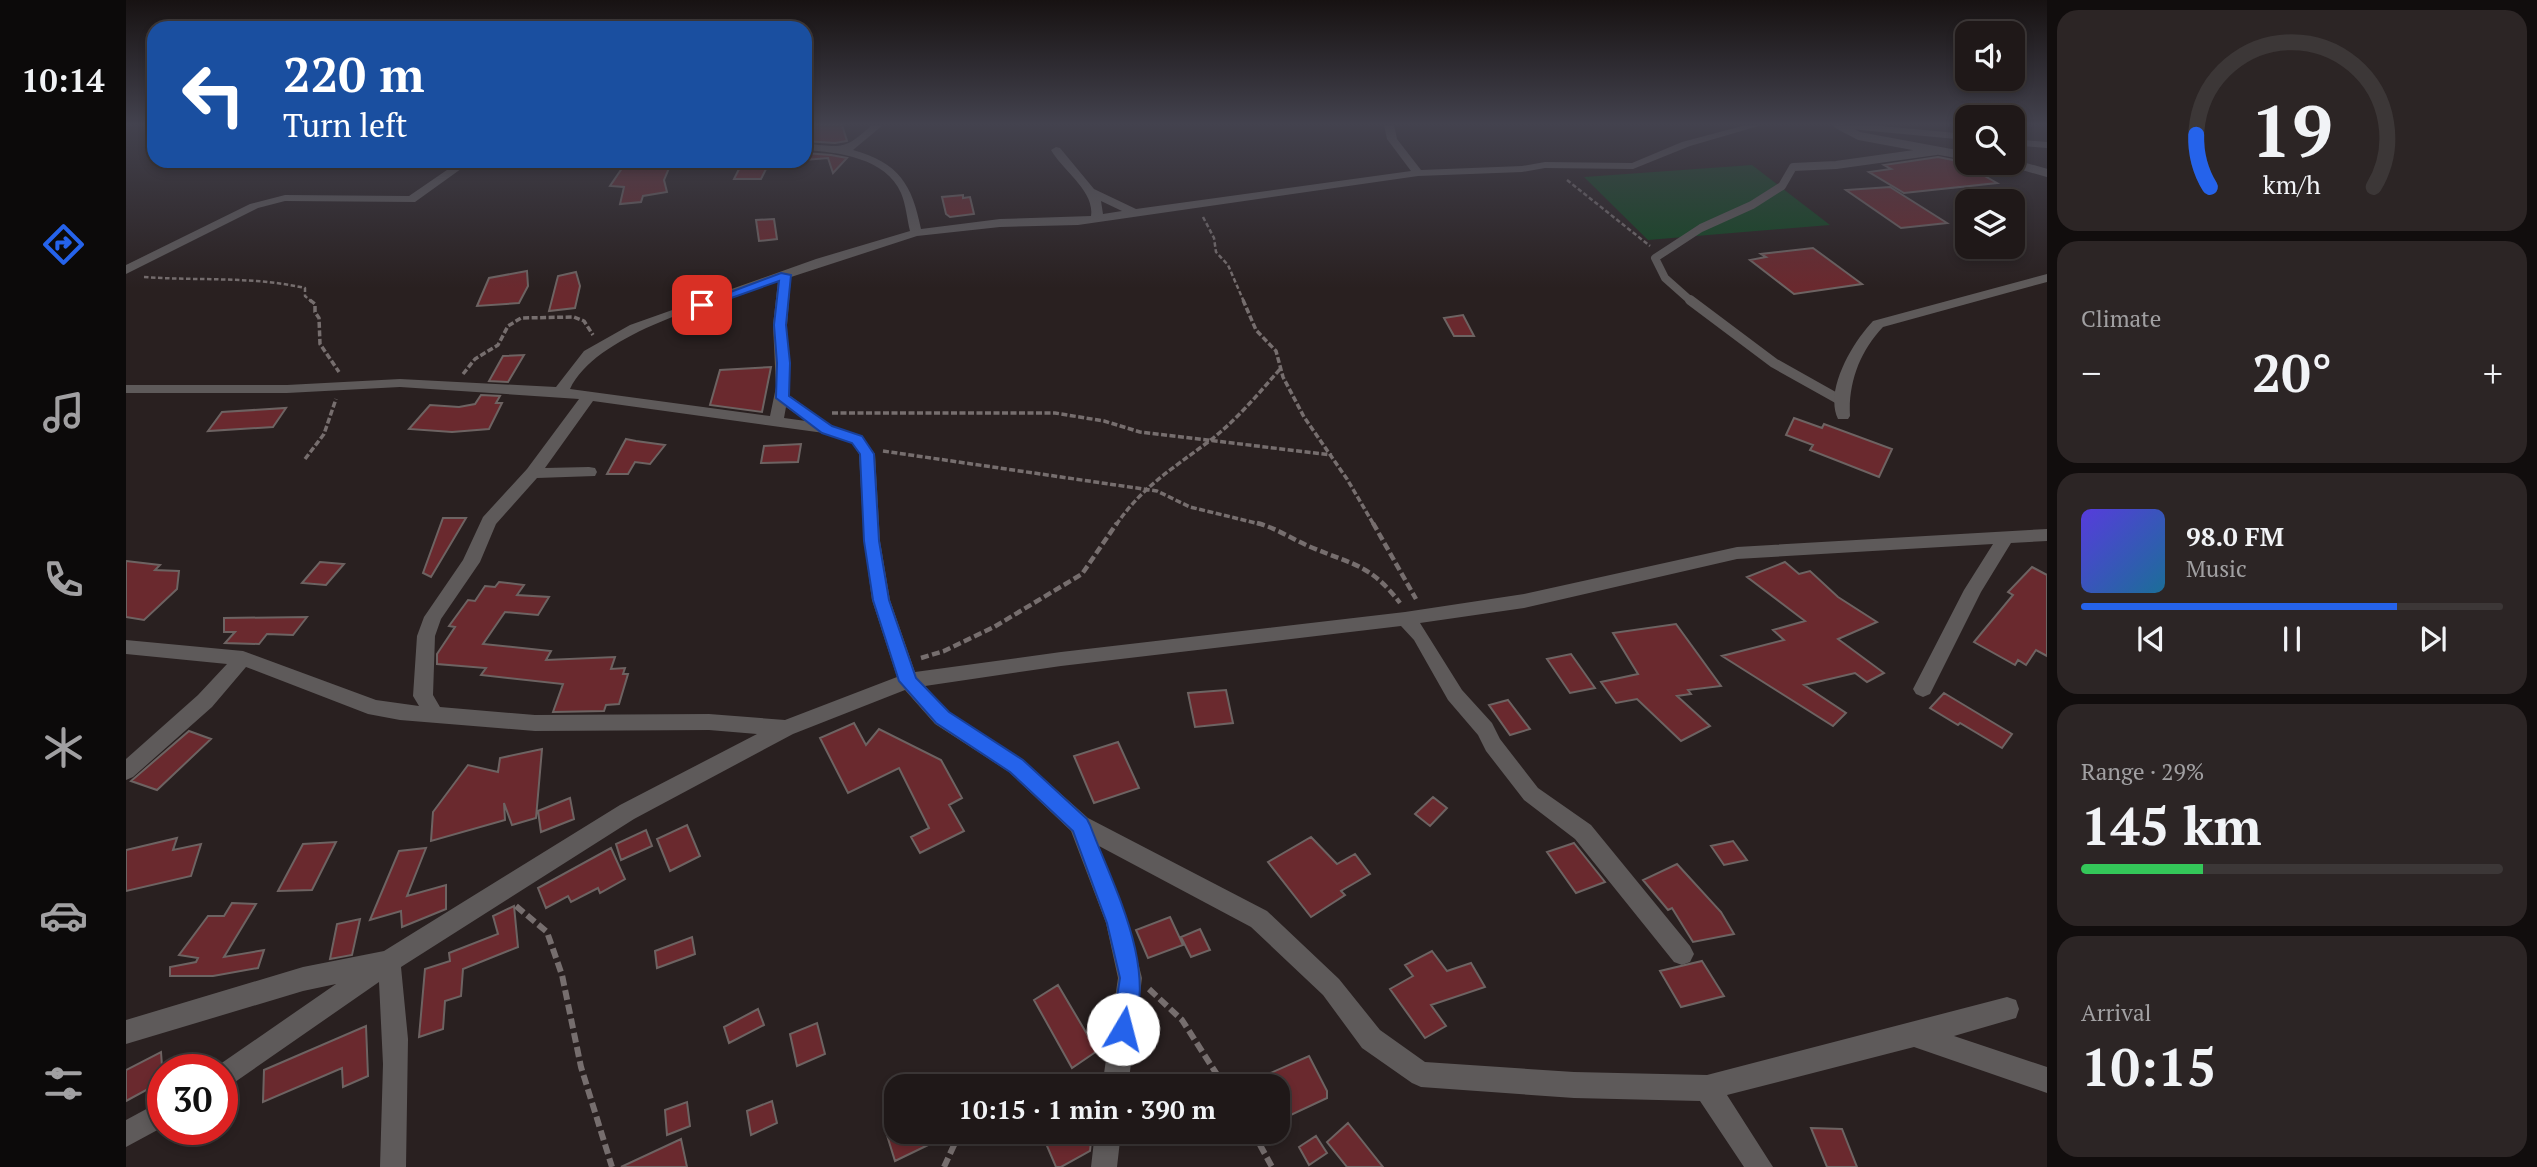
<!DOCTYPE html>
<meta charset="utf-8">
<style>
body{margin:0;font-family:"PT Serif",serif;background:#2c2525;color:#f1f3f6;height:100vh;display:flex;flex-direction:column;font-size:26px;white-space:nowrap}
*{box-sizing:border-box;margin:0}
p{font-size:23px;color:#a1a0a2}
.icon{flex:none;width:38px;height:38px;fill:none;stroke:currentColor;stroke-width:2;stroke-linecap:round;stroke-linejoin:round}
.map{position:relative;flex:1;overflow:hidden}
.details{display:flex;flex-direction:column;gap:10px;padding:10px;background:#110d0d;width:490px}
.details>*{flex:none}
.banner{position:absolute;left:21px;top:21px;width:665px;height:147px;border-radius:21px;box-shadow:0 4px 10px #0003,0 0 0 2px #3c3737;background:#1a4fa0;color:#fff;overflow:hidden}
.tools{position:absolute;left:1829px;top:21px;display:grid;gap:14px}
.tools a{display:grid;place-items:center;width:70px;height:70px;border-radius:14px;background:#1f1818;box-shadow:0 4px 10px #0003,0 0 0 2px #3c3737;font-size:35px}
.speed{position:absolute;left:21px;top:1054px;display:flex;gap:14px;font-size:35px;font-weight:700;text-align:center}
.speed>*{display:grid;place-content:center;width:91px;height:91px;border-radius:50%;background:#1f1818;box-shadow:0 4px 10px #0003,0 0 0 2px #3c3737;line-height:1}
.speed .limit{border:10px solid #d22;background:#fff;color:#111}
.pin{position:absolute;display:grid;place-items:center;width:60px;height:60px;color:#fff;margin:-30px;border-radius:14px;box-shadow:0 4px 10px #0006}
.me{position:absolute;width:77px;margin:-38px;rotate:8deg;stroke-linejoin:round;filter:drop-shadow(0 0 5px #0008)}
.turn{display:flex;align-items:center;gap:24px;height:147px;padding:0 21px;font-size:32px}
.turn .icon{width:91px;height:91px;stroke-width:2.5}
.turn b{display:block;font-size:49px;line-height:60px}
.big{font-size:52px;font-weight:800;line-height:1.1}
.details .card{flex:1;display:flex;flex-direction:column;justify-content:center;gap:10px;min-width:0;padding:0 24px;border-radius:21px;background:#2c2525}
.details .dial{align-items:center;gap:0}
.dial svg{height:182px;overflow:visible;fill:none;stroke:#3c3737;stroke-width:7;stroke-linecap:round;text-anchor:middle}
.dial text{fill:#f1f3f6;stroke:none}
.song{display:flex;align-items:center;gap:21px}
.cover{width:84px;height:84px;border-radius:10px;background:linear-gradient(135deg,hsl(250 70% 55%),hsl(200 70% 35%))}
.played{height:7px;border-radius:4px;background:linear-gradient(90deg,#2563eb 75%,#3c3737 75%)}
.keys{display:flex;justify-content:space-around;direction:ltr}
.heat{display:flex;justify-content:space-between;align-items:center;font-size:38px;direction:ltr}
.charge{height:10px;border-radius:5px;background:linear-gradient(90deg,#34c759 29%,#3c3737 0)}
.trip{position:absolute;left:758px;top:1074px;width:406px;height:70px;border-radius:21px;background:#1f1818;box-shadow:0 4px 10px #0003,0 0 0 2px #3c3737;font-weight:800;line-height:70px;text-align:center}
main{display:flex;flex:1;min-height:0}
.menu{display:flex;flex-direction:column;width:126px;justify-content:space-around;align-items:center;background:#0c0a0a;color:#a1a0a2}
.menu .icon{width:49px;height:49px}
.menu .selected{color:#2563eb}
.menu b{font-size:32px;color:#f1f3f6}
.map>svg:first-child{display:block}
</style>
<main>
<nav class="menu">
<b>10:14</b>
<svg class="icon selected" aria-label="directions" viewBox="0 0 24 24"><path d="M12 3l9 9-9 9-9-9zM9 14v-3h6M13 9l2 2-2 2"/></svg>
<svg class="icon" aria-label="music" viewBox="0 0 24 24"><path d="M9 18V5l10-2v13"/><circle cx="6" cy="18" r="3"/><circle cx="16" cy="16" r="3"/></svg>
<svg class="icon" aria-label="phone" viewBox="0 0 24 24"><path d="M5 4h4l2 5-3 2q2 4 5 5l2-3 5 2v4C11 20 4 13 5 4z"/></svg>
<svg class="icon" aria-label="climate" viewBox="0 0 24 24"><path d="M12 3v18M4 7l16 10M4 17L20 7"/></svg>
<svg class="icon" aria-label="car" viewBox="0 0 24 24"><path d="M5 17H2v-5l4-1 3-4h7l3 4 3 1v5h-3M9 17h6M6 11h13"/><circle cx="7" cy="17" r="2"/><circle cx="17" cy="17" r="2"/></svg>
<svg class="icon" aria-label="filters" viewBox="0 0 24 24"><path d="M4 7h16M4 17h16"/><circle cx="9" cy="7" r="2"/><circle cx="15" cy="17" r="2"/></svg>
</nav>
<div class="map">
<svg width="1921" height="1167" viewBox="0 0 1921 1167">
<rect width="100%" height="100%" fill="#292020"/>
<path fill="#124621" d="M 1626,165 L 1704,225 L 1522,240 L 1458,177 Z"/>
<path fill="#6a292e" stroke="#6d6362" stroke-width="2" d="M 679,125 L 716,125 L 721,141 L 709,143 L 679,141 Z
M 679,153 L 705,155 L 721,158 L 707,173 L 702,158 L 679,160 Z
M 1812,157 L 1832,161 L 1871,183 L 1778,193 L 1743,172 L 1765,169 L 1758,165 Z
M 501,161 L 546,161 L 538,180 L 541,192 L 517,196 L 515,202 L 494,204 L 498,187 L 484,186 Z
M 617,161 L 644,161 L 635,179 L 608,179 Z
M 1764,187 L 1821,223 L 1775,228 L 1720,190 Z
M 837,195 L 837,198 L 844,197 L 848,214 L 824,217 L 820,214 L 816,197 Z
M 648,219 L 651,239 L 633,241 L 630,220 Z
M 1687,248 L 1736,284 L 1668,294 L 1624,260 L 1640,257 L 1635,254 Z
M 401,271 L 402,286 L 393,303 L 351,306 L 363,278 Z
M 450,272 L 454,286 L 449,308 L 423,311 L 432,276 Z
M 1337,315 L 1348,336 L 1328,336 L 1318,318 Z
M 398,355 L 382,382 L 363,381 L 377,356 Z
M 645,367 L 636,412 L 584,405 L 594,370 Z
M 355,395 L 374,396 L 370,403 L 376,403 L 363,429 L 326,432 L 283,429 L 304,405 L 333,407 L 349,404 Z
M 160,408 L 147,427 L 82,431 L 96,412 Z
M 1668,418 L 1696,428 L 1698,424 L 1766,449 L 1753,477 L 1684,450 L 1687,445 L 1660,435 Z
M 500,439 L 510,441 L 539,445 L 524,464 L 509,462 L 502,474 L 481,474 Z
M 675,444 L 672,462 L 635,463 L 638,446 Z
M 317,518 L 340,518 L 305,577 L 297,573 Z
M 0,561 L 34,565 L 29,570 L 53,571 L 51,589 L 18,620 L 0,617 Z
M 194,562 L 218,564 L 200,585 L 176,583 Z
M 1659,562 L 1673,574 L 1684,571 L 1712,597 L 1751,622 L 1712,639 L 1758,673 L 1741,682 L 1729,673 L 1678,685 L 1720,713 L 1707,726 L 1596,656 L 1658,640 L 1647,630 L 1679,621 L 1621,577 Z
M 1906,567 L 1921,575 L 1921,656 L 1910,650 L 1900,665 L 1892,660 L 1889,665 L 1848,642 L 1887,595 L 1882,592 Z
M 373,582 L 398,585 L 391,595 L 423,597 L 412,615 L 379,612 L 357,644 L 425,651 L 420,660 L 489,657 L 485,669 L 499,668 L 497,674 L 502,674 L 493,704 L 480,705 L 478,711 L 427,712 L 437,684 L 355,675 L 360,668 L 311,664 L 311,654 L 329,627 L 323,626 L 342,600 L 349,601 L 359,586 L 369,587 Z
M 181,617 L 167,635 L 141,634 L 133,644 L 99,643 L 109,632 L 98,632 L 98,618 Z
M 1550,624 L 1595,686 L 1562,690 L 1565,694 L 1551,696 L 1584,726 L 1555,741 L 1511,699 L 1490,703 L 1475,682 L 1512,674 L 1487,633 Z
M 1445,654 L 1469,688 L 1444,693 L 1421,659 Z
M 1100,690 L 1107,723 L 1069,727 L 1062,693 Z
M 1818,693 L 1886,734 L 1876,748 L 1834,723 L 1832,725 L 1804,708 Z
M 1382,700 L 1404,729 L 1384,735 L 1363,705 Z
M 728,723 L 740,745 L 753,729 L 815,760 L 836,798 L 823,805 L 838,831 L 794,853 L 785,837 L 803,828 L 773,768 L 722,793 L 694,738 Z
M 63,731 L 85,739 L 31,790 L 5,781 Z
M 992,742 L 1013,788 L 968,803 L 948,756 Z
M 416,749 L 410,818 L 386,825 L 378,803 L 379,820 L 305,841 L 307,812 L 342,765 L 372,772 L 374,758 Z
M 1307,797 L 1321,808 L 1304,826 L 1289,814 Z
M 444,798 L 448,819 L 415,832 L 412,811 Z
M 561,825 L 574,856 L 544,871 L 531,839 Z
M 520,830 L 526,846 L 495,860 L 490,844 Z
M 1185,837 L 1211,864 L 1229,854 L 1244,874 L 1215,891 L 1219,895 L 1185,917 L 1142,862 Z
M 51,838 L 47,850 L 75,844 L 65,876 L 0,891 L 0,850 Z
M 1607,841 L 1621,860 L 1598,865 L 1585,846 Z
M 210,842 L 186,890 L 152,891 L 177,844 Z
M 1448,843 L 1479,882 L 1450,893 L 1421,852 Z
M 300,848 L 281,896 L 320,885 L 320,909 L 276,927 L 275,911 L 244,920 L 273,851 Z
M 485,848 L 499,879 L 474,893 L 472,888 L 445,902 L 442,896 L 420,908 L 412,888 Z
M 1551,864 L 1595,912 L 1608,934 L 1567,942 L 1546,908 L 1542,910 L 1517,880 Z
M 106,903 L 130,904 L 98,957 L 138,950 L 132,968 L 87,976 L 44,976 L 44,967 L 70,962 L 72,958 L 53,955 L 82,916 L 98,916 Z
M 388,906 L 392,947 L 337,969 L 335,996 L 319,1001 L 317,1029 L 293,1037 L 299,969 L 324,961 L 323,953 L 372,934 L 367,916 Z
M 1044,917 L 1057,945 L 1022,958 L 1010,930 Z
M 234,919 L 226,955 L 204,959 L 211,924 Z
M 1074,929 L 1084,950 L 1065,957 L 1055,937 Z
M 566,937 L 569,954 L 531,968 L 529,951 Z
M 1306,951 L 1321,971 L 1345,963 L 1359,987 L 1305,1005 L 1320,1026 L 1299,1038 L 1264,989 L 1287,976 L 1279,965 Z
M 1576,961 L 1598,996 L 1555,1007 L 1534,971 Z
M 932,985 L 971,1051 L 946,1068 L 908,1000 Z
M 632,1009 L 638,1025 L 603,1043 L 598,1027 Z
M 691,1023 L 699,1054 L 671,1066 L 664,1034 Z
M 240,1026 L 242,1076 L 217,1087 L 216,1068 L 137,1102 L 138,1070 Z
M 35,1052 L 37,1081 L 0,1101 L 0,1070 Z
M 1183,1056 L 1201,1091 L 1201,1098 L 1152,1121 L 1152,1087 L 1113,1087 Z
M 646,1101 L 651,1123 L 625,1135 L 621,1111 Z
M 561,1102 L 564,1126 L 541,1135 L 539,1110 Z
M 1222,1123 L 1257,1167 L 1221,1167 L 1201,1142 Z
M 1685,1128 L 1716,1129 L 1731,1167 L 1701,1167 Z
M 760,1132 L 829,1132 L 769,1161 Z
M 946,1132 L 966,1132 L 964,1151 L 935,1167 L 930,1167 L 921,1146 Z
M 1190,1136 L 1201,1153 L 1183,1165 L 1173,1147 Z
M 555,1139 L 561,1167 L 495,1167 Z"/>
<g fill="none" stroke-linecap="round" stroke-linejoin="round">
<path stroke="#766e6e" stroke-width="2.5" stroke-dasharray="4.5 2.5" stroke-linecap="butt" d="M 1441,180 L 1524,246
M 1077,217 L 1088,238 L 1090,252 L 1102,265 L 1118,302
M 18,277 C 72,281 126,276 179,288 L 179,296 L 186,302"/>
<path stroke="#766e6e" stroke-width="3.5" stroke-dasharray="6 2.5" stroke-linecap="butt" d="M 184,300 L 189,304 L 189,312 L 193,318 L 194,344 L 213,372
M 1117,300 L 1130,330 L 1150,351 L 1157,377 L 1178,417 L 1221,479 L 1248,525
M 337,374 L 349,359 L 372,345 L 382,326 L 395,318 L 448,317 L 458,321 L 467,335
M 706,413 L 929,413 L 978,421 L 1014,432 L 1206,455
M 757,451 L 1031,491 L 1064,507 L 1138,525
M 179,459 L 198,434 L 210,399
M 990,525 C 1016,487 1046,469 1082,442 C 1110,421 1132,394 1155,368"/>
<path stroke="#766e6e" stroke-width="4.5" stroke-dasharray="8 3.5" stroke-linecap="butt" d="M 1131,523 C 1151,528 1167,540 1187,548 C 1228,565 1245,565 1274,603
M 1247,523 L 1290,599
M 795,658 L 818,651 L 868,627 L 956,574 L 991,523"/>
<path stroke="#766e6e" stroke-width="6" stroke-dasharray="10 4.5" stroke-linecap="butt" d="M 390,906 L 421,932 L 436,975 L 455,1067 L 486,1167
M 1023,989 L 1056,1020 L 1099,1087
M 1127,1132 L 1146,1167
M 818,1167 L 834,1132"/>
<path stroke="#5e5a5a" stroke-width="8" d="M 1712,125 L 1733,136 L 1841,156
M 1886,163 L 1921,173
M 1566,302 L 1539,278 L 1529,258 L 1575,228 L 1626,205 L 1656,186 L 1667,167 L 1710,165 L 1810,151"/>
<path stroke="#5e5a5a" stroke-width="10" d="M 1564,300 L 1648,363 L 1714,400"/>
<path fill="#5e5a5a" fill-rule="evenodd" d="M 746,125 L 757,125 L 727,150 C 773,163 786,184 795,229 L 874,219 L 965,216 C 969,191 936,170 925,150 L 930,147 L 934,148 L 968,189 L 1010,209 L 1285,171 L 1261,139 L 1258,125 L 1268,125 L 1271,139 L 1295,170 L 1396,166 L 1419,162 L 1506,163 L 1556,142 L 1620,125 L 1636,125 L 1564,146 L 1507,169 L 1419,168 L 1396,172 L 1292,176 L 952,225 L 874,227 L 791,236 L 665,277 L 661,325 L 663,395 L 704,425 L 736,437 L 749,454 L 754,541 L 764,600 L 789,672 L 935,652 L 1279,612 L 1398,594 L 1611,547 L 1921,529 L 1921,541 L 1885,543 L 1855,592 L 1804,694 L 1797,697 L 1790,694 L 1787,689 L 1838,590 L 1867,544 L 1611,559 L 1398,608 L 1294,623 L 1336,690 L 1366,723 L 1374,739 L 1412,788 L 1465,825 L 1564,946 L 1568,954 L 1564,962 L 1556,965 L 1548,962 L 1449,839 L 1398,800 L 1360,751 L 1352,735 L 1322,700 L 1288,640 L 1275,626 L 935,666 L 799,686 L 823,712 L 897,760 L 962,818 L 1141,911 L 1213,979 L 1254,1030 L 1299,1062 L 1448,1072 L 1581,1075 L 1881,997 L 1890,1000 L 1893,1009 L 1890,1018 L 1828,1036 L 1921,1067 L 1921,1093 L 1788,1047 L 1601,1095 L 1647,1167 L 1618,1167 L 1574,1101 L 1448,1098 L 1295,1087 L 1286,1083 L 1236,1048 L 1197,995 L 1125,927 L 973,846 L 1002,923 L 1016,978 L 1002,1087 L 976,1087 L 992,978 L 980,923 L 945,831 L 883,772 L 809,724 L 779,690 L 667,734 L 508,819 L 275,967 L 282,1039 L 280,1167 L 254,1167 L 257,1064 L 253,982 L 96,1091 L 96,1069 L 87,1069 L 210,984 L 177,991 L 0,1044 L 0,1020 L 177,967 L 258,951 L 494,805 L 631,734 L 583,730 L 409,731 L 274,720 L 242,714 L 120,667 L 86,707 L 7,777 L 0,780 L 0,759 L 72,695 L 101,664 L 0,654 L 0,640 L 117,651 L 250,700 L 293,706 L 287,696 L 291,636 L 298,617 L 337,560 L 357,517 L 401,469 L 453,399 L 274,387 L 161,393 L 0,393 L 0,385 L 161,385 L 274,379 L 430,387 L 458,351 L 504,325 L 690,259 L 784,231 C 781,219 780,205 775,193 C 760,158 712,152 679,150 L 679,144 C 717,146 716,152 746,125 ZM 975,201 L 996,211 L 977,214 ZM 652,281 L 647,325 L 650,387 L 644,416 L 444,389 C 472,331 593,302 652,281 ZM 467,401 L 698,433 L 726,443 L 733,454 L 738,541 L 746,600 L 771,677 L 659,720 L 583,714 L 409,715 L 314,707 L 307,695 L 309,636 L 315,619 L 354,562 L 370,524 L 411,478 L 469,476 L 471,472 L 469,468 L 463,467 L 419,468 ZM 660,407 L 680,421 L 658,418 Z
M 1708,125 L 1745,125 L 1841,134 L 1841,140 L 1713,128 Z
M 1886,139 L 1921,142 L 1921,148 L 1886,145 Z
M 334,161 L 346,161 L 289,202 L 159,201 L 132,208 L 0,274 L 0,265 L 124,204 L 159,195 L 283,196 Z
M 1921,274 L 1921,282 L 1757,327 C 1734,351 1722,383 1724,416 L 1722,419 L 1712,419 C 1698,390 1727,342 1747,321 Z
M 37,1100 L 37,1127 L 0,1147 L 0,1120 Z
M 969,1132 L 995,1132 L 991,1167 L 965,1167 Z"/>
</g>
<linearGradient id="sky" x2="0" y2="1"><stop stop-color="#171212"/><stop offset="0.43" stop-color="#43424e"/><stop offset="1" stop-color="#43424e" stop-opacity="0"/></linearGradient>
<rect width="1921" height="288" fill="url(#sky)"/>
<path fill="#2563eb" stroke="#184099" stroke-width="2" d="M 655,273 L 665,275 L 660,325 L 664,363 L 663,396 L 706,426 L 736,436 L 748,454 L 753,541 L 763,600 L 790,678 L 823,712 L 897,760 L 961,819 L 964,825 C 988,889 1033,968 1005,1037 L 997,1040 L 989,1037 L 986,1029 L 994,978 L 981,923 L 947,831 L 884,772 L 810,723 L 773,681 L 747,600 L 738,541 L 734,454 L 726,443 L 696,433 L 650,398 L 651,363 L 648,325 L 653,281 L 580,307 L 570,305 Z"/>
</svg>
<div class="tools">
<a><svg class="icon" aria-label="sound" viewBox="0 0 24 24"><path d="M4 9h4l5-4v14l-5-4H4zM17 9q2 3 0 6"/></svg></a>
<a><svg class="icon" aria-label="search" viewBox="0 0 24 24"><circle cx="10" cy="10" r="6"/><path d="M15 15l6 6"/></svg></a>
<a><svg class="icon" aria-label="layers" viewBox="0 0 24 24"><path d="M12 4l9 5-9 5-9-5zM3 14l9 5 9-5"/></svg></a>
</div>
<div class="speed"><div class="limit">30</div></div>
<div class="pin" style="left:576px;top:305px;background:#d93025"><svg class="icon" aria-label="arrive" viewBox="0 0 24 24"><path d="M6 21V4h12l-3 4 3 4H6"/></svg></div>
<svg class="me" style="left:997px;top:1029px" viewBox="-20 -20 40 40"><circle r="19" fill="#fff"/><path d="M0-13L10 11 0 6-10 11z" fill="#2563eb"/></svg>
<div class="trip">10:15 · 1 min · 390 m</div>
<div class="banner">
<div class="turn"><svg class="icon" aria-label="left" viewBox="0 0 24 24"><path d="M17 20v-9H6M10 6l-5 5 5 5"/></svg><div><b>220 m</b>Turn left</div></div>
</div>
</div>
<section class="details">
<div class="card dial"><svg viewBox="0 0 100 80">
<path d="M14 69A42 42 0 1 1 86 69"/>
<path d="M14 69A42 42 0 0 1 8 46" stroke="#2563eb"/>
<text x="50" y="56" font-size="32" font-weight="700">19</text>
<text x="50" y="72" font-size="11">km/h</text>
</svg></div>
<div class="card"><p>Climate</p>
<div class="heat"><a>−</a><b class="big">20°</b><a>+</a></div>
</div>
<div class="card">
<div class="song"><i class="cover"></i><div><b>98.0 FM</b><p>Music</p></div></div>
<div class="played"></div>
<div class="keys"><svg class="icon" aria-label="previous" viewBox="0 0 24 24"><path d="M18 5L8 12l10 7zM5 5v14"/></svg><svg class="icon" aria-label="pause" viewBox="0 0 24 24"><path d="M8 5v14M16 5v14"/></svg><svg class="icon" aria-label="next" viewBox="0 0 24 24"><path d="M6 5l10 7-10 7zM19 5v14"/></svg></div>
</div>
<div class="card"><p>Range · 29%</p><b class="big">145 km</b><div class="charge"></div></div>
<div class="card"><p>Arrival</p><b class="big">10:15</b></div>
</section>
</main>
